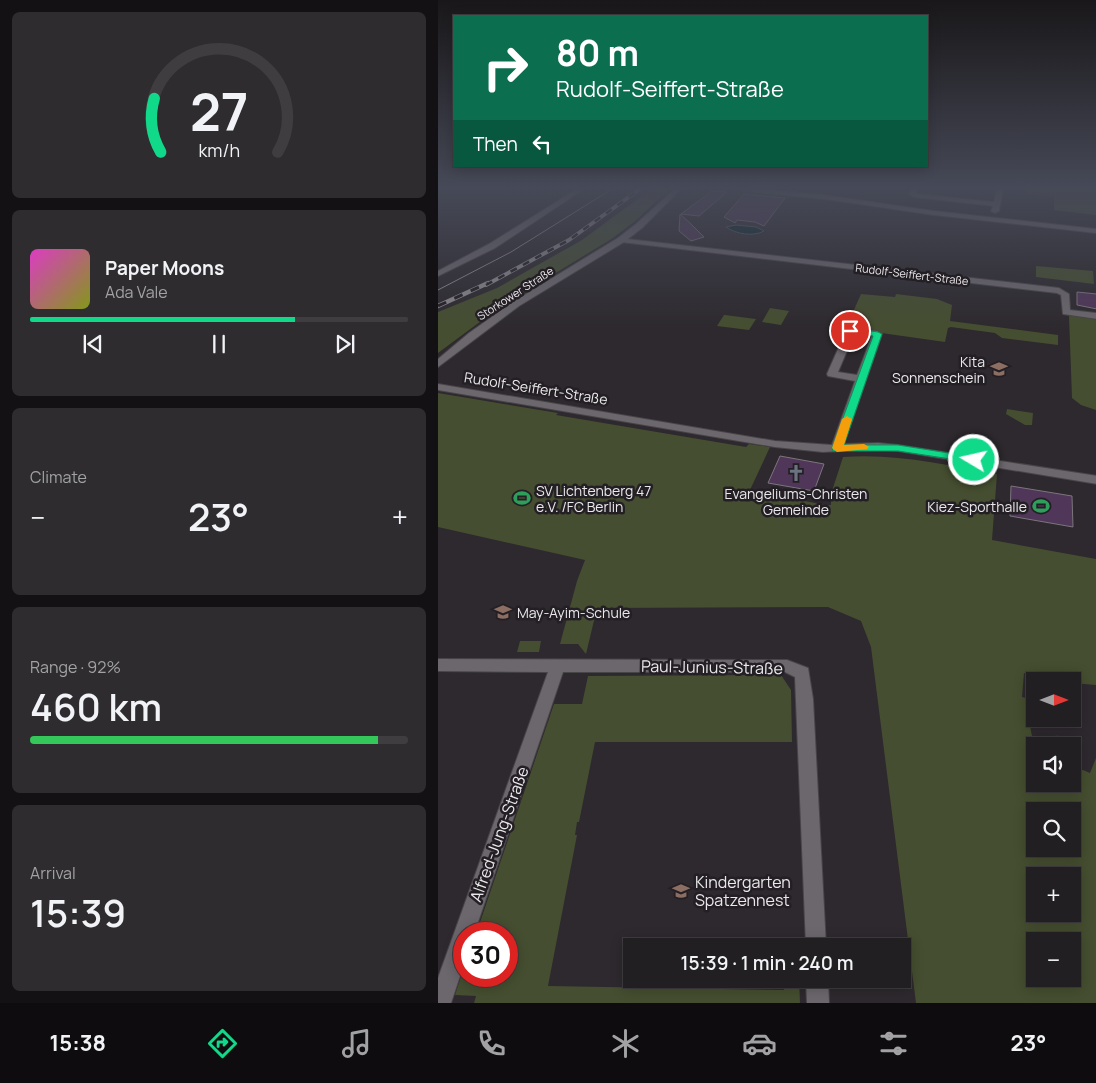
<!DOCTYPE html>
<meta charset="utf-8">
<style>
body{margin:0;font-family:Manrope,sans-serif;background:#2e2c2f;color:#f1f3f6;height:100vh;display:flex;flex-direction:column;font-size:19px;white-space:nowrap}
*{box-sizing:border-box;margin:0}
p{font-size:16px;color:#a2a2a5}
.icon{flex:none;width:28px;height:28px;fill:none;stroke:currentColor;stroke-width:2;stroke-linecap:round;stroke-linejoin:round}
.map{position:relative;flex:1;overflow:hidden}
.panel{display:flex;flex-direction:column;gap:12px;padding:12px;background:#131113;width:438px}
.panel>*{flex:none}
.hud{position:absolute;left:15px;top:15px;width:475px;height:152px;border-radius:0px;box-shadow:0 2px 12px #0003,0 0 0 1px #3f3d40;background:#0b6e4f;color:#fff;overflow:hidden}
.needle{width:32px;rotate:90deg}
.tools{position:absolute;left:588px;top:672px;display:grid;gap:10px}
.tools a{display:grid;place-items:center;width:55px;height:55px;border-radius:0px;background:#221f22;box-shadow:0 2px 12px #0003,0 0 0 1px #3f3d40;font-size:25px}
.speed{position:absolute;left:15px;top:922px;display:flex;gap:10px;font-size:25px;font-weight:700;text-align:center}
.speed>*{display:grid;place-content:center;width:65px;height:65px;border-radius:50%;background:#221f22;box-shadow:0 2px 12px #0003,0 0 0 1px #3f3d40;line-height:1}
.speed .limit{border:8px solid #d22;background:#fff;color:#111}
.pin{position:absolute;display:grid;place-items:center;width:42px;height:42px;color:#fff;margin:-21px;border:2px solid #fff;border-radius:50%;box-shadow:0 1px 5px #0007}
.me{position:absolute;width:55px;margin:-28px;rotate:279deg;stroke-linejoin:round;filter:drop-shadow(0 0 4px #0008)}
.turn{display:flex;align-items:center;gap:18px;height:105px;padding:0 20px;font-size:22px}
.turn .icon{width:65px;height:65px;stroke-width:2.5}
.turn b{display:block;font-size:35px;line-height:42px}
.then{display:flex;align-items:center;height:48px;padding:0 20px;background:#0003;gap:10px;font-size:19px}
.big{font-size:38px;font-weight:600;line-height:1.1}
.panel .tile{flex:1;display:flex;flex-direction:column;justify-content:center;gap:8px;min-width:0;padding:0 18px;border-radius:8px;background:#2e2c2f}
.panel .dial{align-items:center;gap:0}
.dial svg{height:130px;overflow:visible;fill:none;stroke:#3f3d40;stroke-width:7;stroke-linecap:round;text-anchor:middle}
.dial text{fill:#f1f3f6;stroke:none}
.song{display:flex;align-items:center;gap:15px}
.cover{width:60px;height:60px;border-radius:8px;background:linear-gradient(135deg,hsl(310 70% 55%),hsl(70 70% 35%))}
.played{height:5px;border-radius:2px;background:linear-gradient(90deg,#10d98a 70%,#3f3d40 70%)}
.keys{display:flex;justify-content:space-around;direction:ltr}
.heat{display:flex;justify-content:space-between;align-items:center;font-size:28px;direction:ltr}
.charge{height:8px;border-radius:4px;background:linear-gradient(90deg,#34c759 92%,#3f3d40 0)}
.trip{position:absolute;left:185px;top:938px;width:288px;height:50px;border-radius:0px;background:#221f22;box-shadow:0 2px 12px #0003,0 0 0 1px #3f3d40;font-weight:600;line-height:50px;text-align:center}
.dock{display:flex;height:80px;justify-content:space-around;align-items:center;background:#0e0c0e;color:#a2a2a5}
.dock .icon{width:35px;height:35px}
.dock .on{color:#10d98a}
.dock b{font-size:22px;color:#f1f3f6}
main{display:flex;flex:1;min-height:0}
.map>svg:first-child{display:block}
</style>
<main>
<section class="panel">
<div class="tile dial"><svg viewBox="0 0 100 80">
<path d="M14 69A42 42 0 1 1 86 69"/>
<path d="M14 69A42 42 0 0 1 10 36" stroke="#10d98a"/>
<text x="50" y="56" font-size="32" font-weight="700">27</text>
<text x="50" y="72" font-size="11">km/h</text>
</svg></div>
<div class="tile">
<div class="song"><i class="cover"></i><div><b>Paper Moons</b><p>Ada Vale</p></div></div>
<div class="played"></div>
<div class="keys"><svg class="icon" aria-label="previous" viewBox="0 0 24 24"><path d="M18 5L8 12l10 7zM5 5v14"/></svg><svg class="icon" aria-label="pause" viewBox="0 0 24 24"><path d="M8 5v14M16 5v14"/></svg><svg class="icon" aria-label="next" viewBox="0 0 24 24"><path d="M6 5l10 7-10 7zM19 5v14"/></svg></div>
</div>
<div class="tile"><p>Climate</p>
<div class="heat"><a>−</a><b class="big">23°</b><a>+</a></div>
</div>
<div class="tile"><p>Range · 92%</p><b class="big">460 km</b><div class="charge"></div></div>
<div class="tile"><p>Arrival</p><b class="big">15:39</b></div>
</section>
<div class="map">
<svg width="659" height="1003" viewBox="0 0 659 1003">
<rect width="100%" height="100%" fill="#2d292e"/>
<path fill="#454e30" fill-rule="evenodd" d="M 213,189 L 232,189 L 196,222 L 175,238 L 62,307 L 0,353 L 0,312 L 59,288 L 144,240 Z
M 589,189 L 658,189 L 658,215 L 616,210 L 616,197 L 588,194 Z
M 598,266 L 655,271 L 656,284 L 598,277 Z
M 423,294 L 457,297 L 458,294 L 499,299 L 514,305 L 512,321 L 620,335 L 620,345 L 564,338 L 557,333 L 513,327 L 510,328 L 507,342 L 408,328 Z
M 332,308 L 351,311 L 343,325 L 324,322 Z
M 286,315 L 287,315 L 318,319 L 311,330 L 279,326 Z
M 633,315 L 658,318 L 658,410 L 643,405 L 634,398 L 631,316 Z
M 0,393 L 120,413 L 118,415 L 308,447 L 311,444 L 332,447 L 312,490 L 387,505 L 393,505 L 393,494 L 405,457 C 458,453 508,465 559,474 L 554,540 L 658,559 L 658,685 L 634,683 L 634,681 L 624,681 L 586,673 L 584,697 L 596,700 L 596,719 L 598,719 L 592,726 L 596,746 L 596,784 L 634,784 L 634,773 L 645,770 L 652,773 L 658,758 L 658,1003 L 478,1003 L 433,647 L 423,621 L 390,607 L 159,608 L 148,654 L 140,644 L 122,644 L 139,581 L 147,560 L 0,527 ZM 596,811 L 634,811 L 634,849 L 596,849 ZM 596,876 L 634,876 L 634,914 L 596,914 ZM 596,941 L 634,941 L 634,979 L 596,979 Z
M 569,409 L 595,413 L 594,425 L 587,425 L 568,414 Z
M 82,641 L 103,641 L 101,652 L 79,652 Z
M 343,675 L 353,690 L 354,742 L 157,742 L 141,822 L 139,822 L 137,835 L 139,835 L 110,986 L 346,990 L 347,979 L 361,979 L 362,1003 L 36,1003 L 38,996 L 17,995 L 26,967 L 26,976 L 69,976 L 69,934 L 38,934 L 116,704 L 144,704 L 150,676 Z
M 617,736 C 626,735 633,740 636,748 L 634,755 L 634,746 L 611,746 L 611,740 Z"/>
<path fill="#001f25" stroke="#465b60" d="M 298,225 L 318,227 L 326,231 C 315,237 298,234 288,227 Z"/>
<path fill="#503659" stroke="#7b767c" d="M 274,191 L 289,192 L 261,216 L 243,214 Z
M 306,194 L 315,195 L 347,198 L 326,226 L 317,222 L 299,220 L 297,223 L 286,217 Z
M 242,214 L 253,224 L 266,237 L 253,241 L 241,231 Z
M 639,292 L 659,294 L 659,309 L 639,305 Z
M 342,456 L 386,464 L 376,491 L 330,483 Z
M 573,486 L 634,496 L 635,527 L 572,516 Z"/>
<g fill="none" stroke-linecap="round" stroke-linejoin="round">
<g stroke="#484549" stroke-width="2">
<path id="street" d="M 139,189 L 146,189 L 57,248 L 0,276 L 0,271 L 51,244 Z
M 302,189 L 321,189 L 386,195 L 496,211 L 659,229 L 659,233 L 496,215 L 386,199 L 305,191 Z
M 473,189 L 479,189 L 478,193 L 479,194 L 556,202 L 559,189 L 565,189 L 561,211 L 557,213 L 553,211 L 555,206 L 476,197 L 471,194 Z
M 180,238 L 621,288 L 631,294 L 632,310 L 659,313 L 659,319 L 625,314 L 623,295 L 619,293 L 183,242 L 179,240 Z
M 413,328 L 439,331 L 444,334 L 406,444 L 440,443 L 460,445 L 659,476 L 659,484 L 460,451 L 440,449 L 385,452 L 337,447 L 0,390 L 0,384 L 337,441 L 394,445 L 417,381 L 390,376 L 389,374 L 408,331 ZM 416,334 L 434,336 L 419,375 L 400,372 Z
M 0,659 L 349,660 L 370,668 L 375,699 L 388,946 L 368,946 L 357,677 L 347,672 L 125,672 L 36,934 L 26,934 L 26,964 L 13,1003 L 0,1003 L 0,978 L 110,672 L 0,671 Z
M 368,979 L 390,979 L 391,1003 L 369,1003 Z"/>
</g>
<g stroke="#484549" stroke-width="2">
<path id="secondary" d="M 237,189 L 243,189 L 204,228 L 186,242 L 81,306 L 0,367 L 0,359 L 31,333 L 75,302 L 180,238 L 198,224 Z"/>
</g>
<use href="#street" fill="#6c676d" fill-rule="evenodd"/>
<use href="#secondary" fill="#6c676d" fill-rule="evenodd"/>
<path stroke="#8c898d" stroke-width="1" d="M 0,290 L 73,252 L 174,189"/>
<g stroke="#8c898d" stroke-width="4">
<path id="rail-far1" d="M 48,285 L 131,240 L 202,189"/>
</g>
<g stroke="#8c898d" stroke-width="4.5">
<path id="rail" d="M 0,306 L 50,283"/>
</g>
<use href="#rail-far1" stroke="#231f24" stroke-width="2.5" stroke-dasharray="7" stroke-linecap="butt"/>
<use href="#rail" stroke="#231f24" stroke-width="3" stroke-dasharray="9" stroke-linecap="butt"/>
</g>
<linearGradient id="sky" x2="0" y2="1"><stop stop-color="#191719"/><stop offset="0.57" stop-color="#464957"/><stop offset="1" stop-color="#464957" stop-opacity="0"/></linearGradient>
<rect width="659" height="329" fill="url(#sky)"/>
<path fill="#10d98a" stroke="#0a8d5a" d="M 412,328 L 440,332 L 444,334 L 406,445 L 460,445 L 536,457 L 541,460 L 539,463 L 460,451 L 395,451 L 394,448 L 435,336 L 410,332 L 408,331 Z"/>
<path fill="#f59e0b" d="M 409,416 L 414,419 L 406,445 L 426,444 L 431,447 L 429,449 L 399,452 L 394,448 L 404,419 Z"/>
<defs>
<g id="school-bare" transform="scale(1.35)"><path d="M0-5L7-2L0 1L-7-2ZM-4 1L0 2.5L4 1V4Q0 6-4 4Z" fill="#8d6e63" stroke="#231f24" stroke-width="2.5" paint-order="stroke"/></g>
<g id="church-bare" transform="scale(1.35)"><path d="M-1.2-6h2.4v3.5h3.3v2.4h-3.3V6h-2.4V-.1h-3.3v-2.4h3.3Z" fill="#6b7280" stroke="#231f24" stroke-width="2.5" paint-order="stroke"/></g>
<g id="stadium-bare" transform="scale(1.35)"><path d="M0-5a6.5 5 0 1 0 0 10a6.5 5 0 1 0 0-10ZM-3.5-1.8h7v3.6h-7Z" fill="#2e9e5b" stroke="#231f24" stroke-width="2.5" paint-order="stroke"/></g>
</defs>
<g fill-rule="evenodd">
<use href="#school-bare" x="561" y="369"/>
<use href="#church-bare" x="358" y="473"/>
<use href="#stadium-bare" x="84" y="498"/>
<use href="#stadium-bare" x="603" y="506"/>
<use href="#school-bare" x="65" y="612"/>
<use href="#school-bare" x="243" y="891"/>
</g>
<g text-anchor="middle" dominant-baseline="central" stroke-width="5" stroke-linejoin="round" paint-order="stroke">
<g font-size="11" fill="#eae8eb" stroke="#231f24">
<text transform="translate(474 274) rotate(7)">Rudolf-Seiffert-Straße</text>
<text transform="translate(77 293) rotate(-33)">Storkower Straße</text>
</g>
<g font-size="14" fill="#eae8eb" stroke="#231f24" text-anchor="end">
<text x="547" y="361">Kita<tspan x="547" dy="16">Sonnenschein</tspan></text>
<text x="98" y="490" text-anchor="start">SV Lichtenberg 47<tspan x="98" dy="16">e.V. /FC Berlin</tspan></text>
<text x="358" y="493" text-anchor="middle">Evangeliums-Christen<tspan x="358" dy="16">Gemeinde</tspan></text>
<text x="589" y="506">Kiez-Sporthalle</text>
<text x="79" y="612" text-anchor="start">May-Ayim-Schule</text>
</g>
<g font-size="14" fill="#eae8eb" stroke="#231f24">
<text transform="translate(98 388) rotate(9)">Rudolf-Seiffert-Straße</text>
</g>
<g font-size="16" fill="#eae8eb" stroke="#231f24">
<text transform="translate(274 667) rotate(1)">Paul-Junius-Straße</text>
<text transform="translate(61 834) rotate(-70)">Alfred-Jung-Straße</text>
</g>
<g font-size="16" fill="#eae8eb" stroke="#231f24" text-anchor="start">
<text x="257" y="882">Kindergarten<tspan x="257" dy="18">Spatzennest</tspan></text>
</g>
</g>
</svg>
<div class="tools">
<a><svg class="needle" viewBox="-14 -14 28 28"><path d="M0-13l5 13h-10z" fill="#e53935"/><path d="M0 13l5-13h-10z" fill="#a2a2a5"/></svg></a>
<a><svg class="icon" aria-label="sound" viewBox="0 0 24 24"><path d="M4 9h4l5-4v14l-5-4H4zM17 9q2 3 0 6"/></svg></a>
<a><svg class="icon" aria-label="search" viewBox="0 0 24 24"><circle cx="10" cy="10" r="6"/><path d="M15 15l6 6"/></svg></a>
<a>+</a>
<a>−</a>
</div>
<div class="speed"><div class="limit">30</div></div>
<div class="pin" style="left:412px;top:331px;background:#d93025"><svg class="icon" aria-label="arrive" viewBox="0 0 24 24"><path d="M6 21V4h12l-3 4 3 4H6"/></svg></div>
<svg class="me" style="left:536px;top:460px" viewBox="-20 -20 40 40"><circle r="17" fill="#10d98a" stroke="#fff" stroke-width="3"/><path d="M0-11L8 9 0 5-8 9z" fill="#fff"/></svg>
<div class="trip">15:39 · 1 min · 240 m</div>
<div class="hud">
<div class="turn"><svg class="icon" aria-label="right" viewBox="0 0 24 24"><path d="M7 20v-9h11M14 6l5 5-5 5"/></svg><div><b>80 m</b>Rudolf-Seiffert-Straße</div></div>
<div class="then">Then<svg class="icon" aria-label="left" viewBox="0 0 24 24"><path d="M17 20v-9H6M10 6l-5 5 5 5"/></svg></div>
</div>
</div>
</main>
<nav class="dock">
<b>15:38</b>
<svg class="icon on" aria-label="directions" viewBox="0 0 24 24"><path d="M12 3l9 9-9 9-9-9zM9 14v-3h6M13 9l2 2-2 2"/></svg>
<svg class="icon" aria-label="music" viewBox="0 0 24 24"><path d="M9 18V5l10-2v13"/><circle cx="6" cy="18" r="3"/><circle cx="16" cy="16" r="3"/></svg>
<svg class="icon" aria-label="phone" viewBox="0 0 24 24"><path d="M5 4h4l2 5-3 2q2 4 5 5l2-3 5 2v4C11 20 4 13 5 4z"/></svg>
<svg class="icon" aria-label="climate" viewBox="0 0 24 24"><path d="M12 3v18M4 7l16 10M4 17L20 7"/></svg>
<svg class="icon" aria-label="car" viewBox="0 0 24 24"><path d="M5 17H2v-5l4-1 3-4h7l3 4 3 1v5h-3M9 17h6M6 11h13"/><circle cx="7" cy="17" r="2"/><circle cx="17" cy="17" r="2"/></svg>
<svg class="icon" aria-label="filters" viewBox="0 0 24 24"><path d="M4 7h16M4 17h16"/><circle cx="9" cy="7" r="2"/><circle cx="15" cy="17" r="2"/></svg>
<b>23°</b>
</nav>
